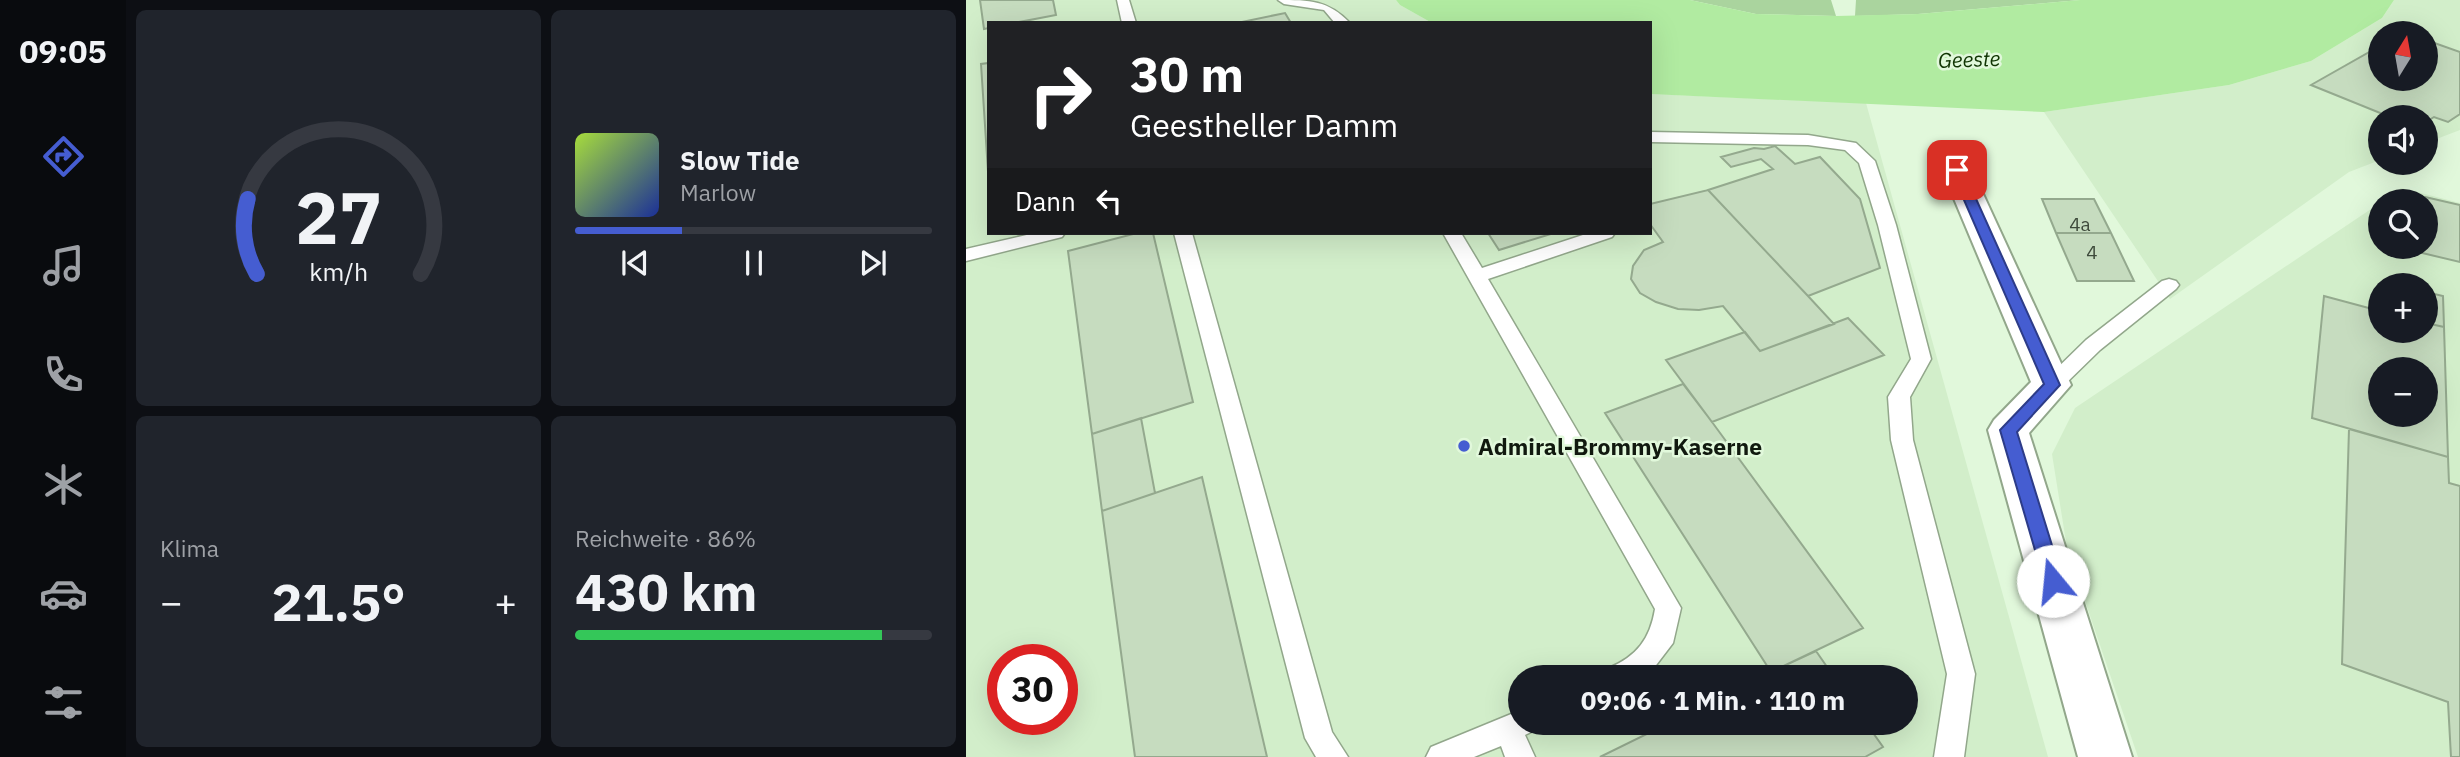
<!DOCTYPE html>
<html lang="de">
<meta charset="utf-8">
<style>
body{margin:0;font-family:"IBM Plex Sans",sans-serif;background:#20242c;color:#f1f3f6;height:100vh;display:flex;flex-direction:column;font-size:26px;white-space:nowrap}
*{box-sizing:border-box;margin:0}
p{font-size:23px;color:#9ea1a6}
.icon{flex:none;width:38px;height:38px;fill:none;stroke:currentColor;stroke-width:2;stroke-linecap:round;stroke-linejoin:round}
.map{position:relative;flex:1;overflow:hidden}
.panel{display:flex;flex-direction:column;gap:10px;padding:10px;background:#0d0f14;width:840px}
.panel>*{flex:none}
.hud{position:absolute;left:21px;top:21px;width:665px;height:214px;border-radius:0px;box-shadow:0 7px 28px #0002;background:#202124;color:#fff;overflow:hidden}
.needle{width:46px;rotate:11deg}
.tools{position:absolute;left:1402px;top:21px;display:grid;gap:14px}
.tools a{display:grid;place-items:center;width:70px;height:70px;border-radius:50%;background:#171b24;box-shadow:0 7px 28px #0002;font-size:35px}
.speed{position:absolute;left:21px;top:644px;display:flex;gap:14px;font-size:35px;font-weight:700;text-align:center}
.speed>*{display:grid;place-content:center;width:91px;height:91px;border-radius:50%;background:#171b24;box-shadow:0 7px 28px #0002;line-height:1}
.speed .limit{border:10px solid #d22;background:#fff;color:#111}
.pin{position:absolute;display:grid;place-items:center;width:60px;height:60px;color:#fff;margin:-30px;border-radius:14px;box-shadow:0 4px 10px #0006}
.me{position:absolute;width:77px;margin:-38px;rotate:343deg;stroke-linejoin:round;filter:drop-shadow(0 0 5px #0008)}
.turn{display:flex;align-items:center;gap:24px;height:147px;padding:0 28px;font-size:32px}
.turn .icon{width:91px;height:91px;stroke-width:2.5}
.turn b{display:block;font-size:49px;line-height:60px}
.then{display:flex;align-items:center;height:66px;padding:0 28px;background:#0003;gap:14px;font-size:26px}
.big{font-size:52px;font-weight:700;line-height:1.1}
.panel .widget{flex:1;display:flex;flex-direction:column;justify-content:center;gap:10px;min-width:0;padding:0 24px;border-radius:10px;background:#20242c}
.panel .dial{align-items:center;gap:0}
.dial svg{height:182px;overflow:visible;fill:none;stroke:#363941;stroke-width:7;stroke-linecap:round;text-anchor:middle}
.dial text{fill:#f1f3f6;stroke:none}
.song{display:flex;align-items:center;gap:21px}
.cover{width:84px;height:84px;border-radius:10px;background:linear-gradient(135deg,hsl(80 70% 55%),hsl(230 70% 35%))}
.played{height:7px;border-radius:4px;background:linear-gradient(90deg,#455dd1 30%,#363941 30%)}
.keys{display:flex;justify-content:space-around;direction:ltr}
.heat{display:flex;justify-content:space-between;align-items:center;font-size:38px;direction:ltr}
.charge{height:10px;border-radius:5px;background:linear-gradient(90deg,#34c759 86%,#363941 0)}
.panel .tiles{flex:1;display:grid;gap:10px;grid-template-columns:repeat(2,1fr)}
.trip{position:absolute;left:542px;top:665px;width:410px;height:70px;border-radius:35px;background:#171b24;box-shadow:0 7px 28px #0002;font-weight:700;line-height:70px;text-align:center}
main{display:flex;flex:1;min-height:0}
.dock{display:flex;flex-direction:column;width:126px;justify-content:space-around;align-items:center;background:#090b0e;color:#9ea1a6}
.dock .icon{width:49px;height:49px}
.dock .active{color:#455dd1}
.dock b{font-size:32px;color:#f1f3f6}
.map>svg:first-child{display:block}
</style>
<main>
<nav class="dock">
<b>09:05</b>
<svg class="icon active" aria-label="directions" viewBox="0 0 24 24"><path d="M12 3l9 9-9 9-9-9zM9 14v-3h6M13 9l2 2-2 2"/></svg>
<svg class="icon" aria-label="music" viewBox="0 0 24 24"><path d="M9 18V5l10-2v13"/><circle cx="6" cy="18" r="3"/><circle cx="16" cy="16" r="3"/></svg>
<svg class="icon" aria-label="phone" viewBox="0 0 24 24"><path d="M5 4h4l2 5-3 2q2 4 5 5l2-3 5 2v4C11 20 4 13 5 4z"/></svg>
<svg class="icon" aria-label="climate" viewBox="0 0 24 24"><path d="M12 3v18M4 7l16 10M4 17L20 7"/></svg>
<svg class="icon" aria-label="car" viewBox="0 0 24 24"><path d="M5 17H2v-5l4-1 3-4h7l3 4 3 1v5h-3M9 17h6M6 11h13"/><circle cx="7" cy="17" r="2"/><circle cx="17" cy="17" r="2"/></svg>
<svg class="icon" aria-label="filters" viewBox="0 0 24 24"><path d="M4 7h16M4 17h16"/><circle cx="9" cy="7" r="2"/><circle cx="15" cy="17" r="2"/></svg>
</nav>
<section class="panel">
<div class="tiles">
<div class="widget dial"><svg viewBox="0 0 100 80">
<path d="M14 69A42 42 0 1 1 86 69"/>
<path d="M14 69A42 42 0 0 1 10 36" stroke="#455dd1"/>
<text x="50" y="56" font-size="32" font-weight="700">27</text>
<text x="50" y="72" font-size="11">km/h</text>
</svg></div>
<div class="widget">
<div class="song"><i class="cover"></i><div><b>Slow Tide</b><p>Marlow</p></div></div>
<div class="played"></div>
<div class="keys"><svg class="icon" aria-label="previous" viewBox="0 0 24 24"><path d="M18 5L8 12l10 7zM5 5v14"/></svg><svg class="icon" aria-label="pause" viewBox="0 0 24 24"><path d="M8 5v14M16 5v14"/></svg><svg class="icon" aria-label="next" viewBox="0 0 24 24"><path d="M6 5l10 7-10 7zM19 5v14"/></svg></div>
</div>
<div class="widget"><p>Klima</p>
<div class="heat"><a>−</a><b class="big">21.5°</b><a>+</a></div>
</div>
<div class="widget"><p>Reichweite · 86%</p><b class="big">430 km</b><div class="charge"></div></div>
</div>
</section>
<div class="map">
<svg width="1494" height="757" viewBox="0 0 1494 757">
<rect width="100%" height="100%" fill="#e1f8db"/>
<path fill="#d2eeca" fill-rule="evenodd" d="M 0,0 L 430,0 L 434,5 L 466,23 L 23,23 L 23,233 L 684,233 L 684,94 L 900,103 L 1082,757 L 0,757 ZM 37,660 L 96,660 L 96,719 L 37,719 ZM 555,677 L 940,677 L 940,723 L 555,723 Z
M 1428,0 L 1494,0 L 1494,130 L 1460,143 L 1460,117 L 1414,117 L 1414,160 L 1383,172 L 1204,299 L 1078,112 L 1263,85 L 1345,61 L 1416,18 ZM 1414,33 L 1460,33 L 1460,79 L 1414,79 Z
M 1435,188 L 1494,203 L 1494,757 L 1172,757 L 1101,548 L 1086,454 L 1109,408 L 1414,203 L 1414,247 L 1460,247 L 1460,201 L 1416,201 ZM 1414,285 L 1460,285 L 1460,331 L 1414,331 ZM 1414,369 L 1460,369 L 1460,415 L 1414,415 Z"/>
<path fill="#aad49e" d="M 724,0 L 865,0 L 870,16 L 790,14 Z
M 890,0 L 1114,0 L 952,14 L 889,16 Z"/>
<path fill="#b1eba1" d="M 430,0 L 724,0 L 790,14 L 870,16 L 952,14 L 1114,0 L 1428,0 L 1416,18 L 1345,61 L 1263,85 L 1078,112 L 684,94 L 684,23 L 466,23 L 434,5 Z"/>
<path fill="#c6dcbf" stroke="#94a98e" stroke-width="2" fill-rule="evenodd" d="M 14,0 L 87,0 L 90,15 L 48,23 L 23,23 L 23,28 L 18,29 Z
M 319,13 L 325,23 L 271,23 Z
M 1460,40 L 1494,52 L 1494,114 L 1482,122 L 1468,117 L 1460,122 L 1460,117 L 1424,117 L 1345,85 L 1414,46 L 1414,79 L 1460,79 Z
M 23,63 L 23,187 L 15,64 Z
M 809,146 L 829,164 L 854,157 L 894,199 L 914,268 L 842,296 L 742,190 L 807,169 L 795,159 L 765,167 L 755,157 L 788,148 L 798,149 Z
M 742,190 L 842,296 L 868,324 L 794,351 L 757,306 L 733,310 L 712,309 L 690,302 L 674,293 L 665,279 L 667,266 L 678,250 L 697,242 L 684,224 L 684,204 Z
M 1459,197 L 1494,205 L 1494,262 L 1431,247 L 1460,247 L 1460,201 L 1455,201 Z
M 1076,199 L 1128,199 L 1145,233 L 1090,233 Z
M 171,233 L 187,233 L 227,402 L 126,434 L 102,251 Z
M 522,233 L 588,233 L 533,250 Z
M 1090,233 L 1145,233 L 1168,281 L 1111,281 Z
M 1460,292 L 1477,296 L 1478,327 L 1460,323 Z
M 1358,296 L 1414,311 L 1414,331 L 1460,331 L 1460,323 L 1478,327 L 1482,457 L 1346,418 ZM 1414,369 L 1460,369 L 1460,415 L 1414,415 Z
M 882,318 L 918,355 L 746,422 L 700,360 L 779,332 L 794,351 Z
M 717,384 L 746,422 L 897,628 L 805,672 L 639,413 Z
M 175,418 L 189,493 L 136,511 L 126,434 Z
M 1383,429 L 1482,457 L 1483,483 L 1494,486 L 1494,757 L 1485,757 L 1482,702 L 1376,664 Z
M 236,477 L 301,757 L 169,757 L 136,511 Z
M 850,651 L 868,677 L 795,677 L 805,672 Z
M 703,723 L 900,723 L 917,747 L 899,757 L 634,757 Z"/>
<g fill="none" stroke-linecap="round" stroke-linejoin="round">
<g stroke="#92a78b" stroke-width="3">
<path id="service" d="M 151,0 L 163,0 L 170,23 L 156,23 Z
M 312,0 C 344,0 362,0 384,23 L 369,23 L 358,10 L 318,4 Z
M 684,132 L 842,135 L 890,143 L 909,161 L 930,225 L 965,359 L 944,397 L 947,440 L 1009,674 L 998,757 L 968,757 L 981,674 L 925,440 L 922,397 L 945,359 L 912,225 L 893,163 L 879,150 L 842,145 L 684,142 Z
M 69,233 L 99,233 L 96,237 L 0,261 L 0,249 Z
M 208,233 L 226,233 L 366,732 L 382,757 L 350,757 L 339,738 Z
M 477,233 L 495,233 L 516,268 L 623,233 L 649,233 L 646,237 L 522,279 L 715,608 L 707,643 L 681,677 L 639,677 L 643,668 C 671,656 684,639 689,609 Z
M 1203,279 L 1210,281 L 1213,285 L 1210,289 L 1134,350 L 1093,390 L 1086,392 L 1079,390 L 1075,385 L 1079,380 L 1120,340 L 1196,281 Z
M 555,710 L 555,723 L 569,723 L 565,732 L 559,735 L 569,757 L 539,757 L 535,746 L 508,757 L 460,757 L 465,747 Z"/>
</g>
<g stroke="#92a78b" stroke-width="4">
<path id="minor" d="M 991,161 L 1002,164 L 1006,170 L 1105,385 L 1063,433 L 1166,757 L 1112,757 L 1022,430 L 1028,420 L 1065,382 L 976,170 L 980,164 Z"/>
</g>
<use href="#service" fill="#fff" fill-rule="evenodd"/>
<use href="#minor" fill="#fff" fill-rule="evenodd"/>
</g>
<path fill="#455dd1" stroke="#2d3c88" stroke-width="2" d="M 991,166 L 997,170 L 1094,385 L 1051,432 L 1097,581 L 1094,587 L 1087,589 L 1080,587 L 1078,581 L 1034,430 L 1078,384 L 985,170 Z"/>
<circle fill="#455dd1" stroke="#e1f8db" stroke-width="2.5" cx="498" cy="446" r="7"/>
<g text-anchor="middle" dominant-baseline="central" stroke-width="5" stroke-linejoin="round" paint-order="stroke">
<g font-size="19" fill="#3e4a3b">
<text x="1114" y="224">4a</text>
<text x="1126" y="252">4</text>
</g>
<g font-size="21" font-style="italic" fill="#103503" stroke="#e1f8db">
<text transform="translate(1003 59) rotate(-2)">Geeste</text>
</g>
<g font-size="23" font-weight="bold" fill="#11190f" stroke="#e1f8db" text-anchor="start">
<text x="512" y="446">Admiral-Brommy-Kaserne</text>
</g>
</g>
</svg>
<div class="tools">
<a><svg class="needle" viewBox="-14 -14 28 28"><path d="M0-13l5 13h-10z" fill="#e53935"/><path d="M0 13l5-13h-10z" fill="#9ea1a6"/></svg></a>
<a><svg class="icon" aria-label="sound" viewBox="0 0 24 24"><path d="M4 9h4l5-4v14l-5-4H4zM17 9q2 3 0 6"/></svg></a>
<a><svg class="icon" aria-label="search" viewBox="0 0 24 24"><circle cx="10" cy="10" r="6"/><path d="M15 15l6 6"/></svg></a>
<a>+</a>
<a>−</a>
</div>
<div class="speed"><div class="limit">30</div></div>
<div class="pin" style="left:991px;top:170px;background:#d93025"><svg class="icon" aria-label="arrive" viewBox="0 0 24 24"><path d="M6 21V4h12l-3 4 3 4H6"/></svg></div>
<svg class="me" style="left:1087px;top:581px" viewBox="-20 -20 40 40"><circle r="19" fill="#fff"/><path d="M0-13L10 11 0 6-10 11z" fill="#455dd1"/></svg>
<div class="trip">09:06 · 1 Min. · 110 m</div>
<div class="hud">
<div class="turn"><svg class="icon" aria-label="right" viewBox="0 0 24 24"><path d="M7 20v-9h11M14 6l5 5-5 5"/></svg><div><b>30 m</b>Geestheller Damm</div></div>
<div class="then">Dann<svg class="icon" aria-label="left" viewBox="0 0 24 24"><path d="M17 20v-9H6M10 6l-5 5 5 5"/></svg></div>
</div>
</div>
</main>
